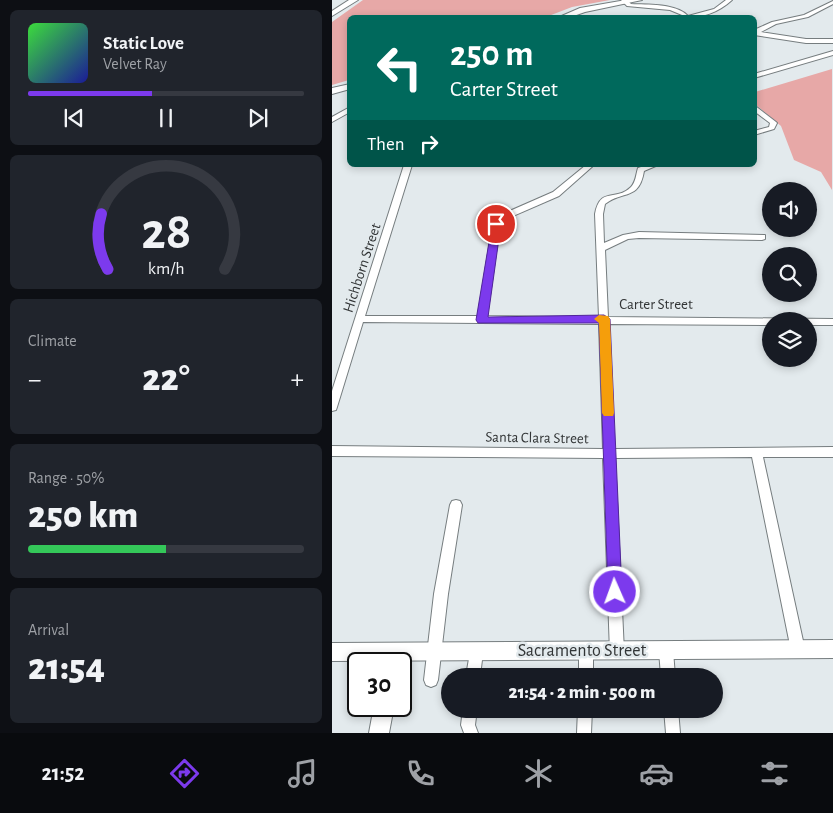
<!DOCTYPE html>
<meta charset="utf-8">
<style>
body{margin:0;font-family:"Alegreya Sans",sans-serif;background:#20242c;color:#f1f3f6;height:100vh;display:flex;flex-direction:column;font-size:19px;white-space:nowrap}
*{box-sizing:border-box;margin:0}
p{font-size:16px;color:#9ea1a6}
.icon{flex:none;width:28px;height:28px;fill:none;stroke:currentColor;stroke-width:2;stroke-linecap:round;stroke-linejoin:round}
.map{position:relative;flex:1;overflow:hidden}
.sheet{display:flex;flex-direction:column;gap:10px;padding:10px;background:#0d0f14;width:332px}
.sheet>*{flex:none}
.guide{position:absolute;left:15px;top:15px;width:410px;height:152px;border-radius:8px;box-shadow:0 2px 8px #0003;background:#00695c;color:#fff;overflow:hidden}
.fabs{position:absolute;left:430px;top:182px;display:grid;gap:10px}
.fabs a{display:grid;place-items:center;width:55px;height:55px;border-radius:50%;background:#171b24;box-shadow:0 2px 8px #0003;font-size:25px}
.speed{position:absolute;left:15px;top:652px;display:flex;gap:10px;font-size:25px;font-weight:700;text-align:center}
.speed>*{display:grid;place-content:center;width:65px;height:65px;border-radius:50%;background:#171b24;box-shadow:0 2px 8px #0003;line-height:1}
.speed .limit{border:2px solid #111;border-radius:8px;background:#fff;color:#111}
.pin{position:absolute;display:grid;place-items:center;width:42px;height:42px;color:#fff;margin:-21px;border:2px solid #fff;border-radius:50%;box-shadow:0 1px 5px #0007}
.me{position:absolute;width:55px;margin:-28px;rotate:358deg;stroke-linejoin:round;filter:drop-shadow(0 0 4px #0008)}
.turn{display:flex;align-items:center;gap:18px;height:105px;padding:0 20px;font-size:22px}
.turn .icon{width:65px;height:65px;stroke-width:2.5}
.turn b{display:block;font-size:35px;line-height:42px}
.then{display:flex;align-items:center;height:48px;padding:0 20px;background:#0003;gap:10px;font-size:19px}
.big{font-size:38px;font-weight:800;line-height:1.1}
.sheet .card{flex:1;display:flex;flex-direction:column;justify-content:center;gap:8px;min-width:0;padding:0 18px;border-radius:8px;background:#20242c}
.sheet .dial{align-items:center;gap:0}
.dial svg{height:130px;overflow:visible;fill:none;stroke:#363941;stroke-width:7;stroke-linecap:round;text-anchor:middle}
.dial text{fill:#f1f3f6;stroke:none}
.song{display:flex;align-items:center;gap:15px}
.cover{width:60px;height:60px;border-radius:8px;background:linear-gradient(135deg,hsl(120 70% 55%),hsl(240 70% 35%))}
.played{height:5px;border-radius:2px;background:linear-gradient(90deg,#7c3aed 45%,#363941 45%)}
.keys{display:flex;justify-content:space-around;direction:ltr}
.heat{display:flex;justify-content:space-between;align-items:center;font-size:28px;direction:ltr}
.charge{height:8px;border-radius:4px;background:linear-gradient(90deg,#34c759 50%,#363941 0)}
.trip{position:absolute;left:109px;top:668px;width:282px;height:50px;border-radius:25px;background:#171b24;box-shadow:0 2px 8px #0003;font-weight:800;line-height:50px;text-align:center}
.menu{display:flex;height:80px;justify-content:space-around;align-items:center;background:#090b0e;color:#9ea1a6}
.menu .icon{width:35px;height:35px}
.menu .active{color:#7c3aed}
.menu b{font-size:22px;color:#f1f3f6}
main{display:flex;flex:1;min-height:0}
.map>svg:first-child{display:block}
</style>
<main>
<section class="sheet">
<div class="card">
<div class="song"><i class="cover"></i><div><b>Static Love</b><p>Velvet Ray</p></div></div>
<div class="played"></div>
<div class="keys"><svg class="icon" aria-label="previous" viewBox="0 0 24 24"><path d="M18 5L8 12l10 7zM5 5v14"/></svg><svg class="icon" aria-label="pause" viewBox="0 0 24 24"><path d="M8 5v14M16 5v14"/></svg><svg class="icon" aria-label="next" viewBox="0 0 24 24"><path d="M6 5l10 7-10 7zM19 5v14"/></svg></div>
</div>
<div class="card dial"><svg viewBox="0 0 100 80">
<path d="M14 69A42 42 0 1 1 86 69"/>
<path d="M14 69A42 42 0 0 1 10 35" stroke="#7c3aed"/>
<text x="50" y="56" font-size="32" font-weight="700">28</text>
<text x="50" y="72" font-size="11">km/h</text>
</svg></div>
<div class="card"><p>Climate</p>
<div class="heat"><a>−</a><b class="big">22°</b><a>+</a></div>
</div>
<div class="card"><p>Range · 50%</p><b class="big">250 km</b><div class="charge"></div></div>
<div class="card"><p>Arrival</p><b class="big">21:54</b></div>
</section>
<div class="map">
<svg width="501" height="733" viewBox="0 0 501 733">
<rect width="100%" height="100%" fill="#e3eaed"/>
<path fill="#e7a8a7" d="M 31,0 L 278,0 L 240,7 L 214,17 L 18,18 L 17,80 L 0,85 L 0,22 Z
M 500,69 L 500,190 L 489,172 L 462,160 L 449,126 L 423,104 L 423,92 Z"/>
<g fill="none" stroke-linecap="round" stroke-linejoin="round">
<g stroke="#767d7f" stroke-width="2">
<path id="street" d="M 289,0 L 295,0 L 299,4 C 315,5 344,3 356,16 L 382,9 L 394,0 L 400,0 C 386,13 369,18 351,18 L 350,15 L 338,10 L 295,6 Z
M 501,1 L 501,4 L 476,17 L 444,24 L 429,32 L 474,39 L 501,39 L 501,43 L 474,43 L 422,35 L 422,30 L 440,22 L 472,15 Z
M 501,51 L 501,55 L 422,78 L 422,74 Z
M 422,105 L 444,122 L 445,123 L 442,129 L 422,135 L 422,131 L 437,127 L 438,123 L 422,111 Z
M 18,107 L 18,112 L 0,122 L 0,117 Z
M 72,165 L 80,165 L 33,316 L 146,316 L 161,222 L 166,216 L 221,192 L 254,165 L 262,165 L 227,196 L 172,220 L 168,224 L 155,316 L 267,317 L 263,214 C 268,186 284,202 299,187 C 304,182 304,174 306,168 L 315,165 L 326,165 L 312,171 C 307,201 291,190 273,204 L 271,214 L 272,243 L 291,235 L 307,232 L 433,235 L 433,239 L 430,240 L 307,238 L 296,239 L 273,250 L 276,317 L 501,319 L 501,325 L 476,325 L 476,321 L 439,321 L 439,325 L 276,324 L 282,449 L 501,447 L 501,457 L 431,457 L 473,650 L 471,655 L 466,657 L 461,655 L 459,650 L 420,457 L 283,458 L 292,652 L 290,657 L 285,659 L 280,657 L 278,652 L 271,458 L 0,456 L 0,446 L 271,449 L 267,324 L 31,322 L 5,407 L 4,410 L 0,411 L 0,391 Z
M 124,500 L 128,501 L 130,505 L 116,594 L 106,680 L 104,685 L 99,687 L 94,685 L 92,680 L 102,594 L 118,505 L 120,501 Z
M 334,644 L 339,646 L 341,651 L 343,676 L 329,676 L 327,651 L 329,646 Z
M 144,645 L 149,647 L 151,652 L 148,676 L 134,676 L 139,647 Z
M 254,645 L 259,647 L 261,652 L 261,676 L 247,676 L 247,652 L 249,647 Z
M 131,709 L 145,709 L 143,725 L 146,733 L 132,733 L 129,725 Z
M 246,709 L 260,709 L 259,733 L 245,733 Z
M 332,709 L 346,709 L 348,733 L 334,733 Z"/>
</g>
<g stroke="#767d7f" stroke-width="2">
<path id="secondary" d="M 17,0 L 26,0 L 0,16 L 0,11 Z
M 294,0 L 310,0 L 253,12 L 236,18 L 225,18 L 248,8 Z
M 18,84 L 18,89 L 0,94 L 0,88 Z
M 501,640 L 501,658 L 0,661 L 0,643 Z
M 42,706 L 62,706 L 57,733 L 37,733 Z"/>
</g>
<use href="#street" fill="#fff" fill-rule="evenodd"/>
<use href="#secondary" fill="#fff" fill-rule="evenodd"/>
</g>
<path fill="#7c3aed" stroke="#51269a" d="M 164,221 L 169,224 L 156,317 L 272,315 L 278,319 L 290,592 L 288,597 L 283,600 L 278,597 L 276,592 L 267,323 L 146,323 L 144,320 L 160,224 Z"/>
<path fill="#f59e0b" d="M 267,315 L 276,316 L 278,319 L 282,413 L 281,416 L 272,416 L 270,413 L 267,323 L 262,319 Z"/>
<g text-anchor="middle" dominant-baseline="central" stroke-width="5" stroke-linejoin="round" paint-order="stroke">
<g font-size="15" fill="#323536" stroke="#e3eaed">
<text transform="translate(30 268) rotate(-72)">Hichborn Street</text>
<text x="324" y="304">Carter Street</text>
<text transform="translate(205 438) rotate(1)">Santa Clara Street</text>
</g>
<g font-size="18" fill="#323536" stroke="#e3eaed">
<text x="250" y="651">Sacramento Street</text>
</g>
</g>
</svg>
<div class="fabs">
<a><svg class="icon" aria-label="sound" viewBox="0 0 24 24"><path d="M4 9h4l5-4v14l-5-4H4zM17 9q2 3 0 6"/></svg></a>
<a><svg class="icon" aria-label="search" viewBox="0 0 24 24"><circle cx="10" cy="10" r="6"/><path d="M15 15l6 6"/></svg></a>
<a><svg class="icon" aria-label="layers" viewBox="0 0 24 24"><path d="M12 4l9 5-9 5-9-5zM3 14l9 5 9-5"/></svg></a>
</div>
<div class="speed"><div class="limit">30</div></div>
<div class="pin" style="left:164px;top:224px;background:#d93025"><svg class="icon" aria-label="arrive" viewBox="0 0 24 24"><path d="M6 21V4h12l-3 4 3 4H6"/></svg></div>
<svg class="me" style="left:283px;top:592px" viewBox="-20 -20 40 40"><circle r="17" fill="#7c3aed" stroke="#fff" stroke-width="3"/><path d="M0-11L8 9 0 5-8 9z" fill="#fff"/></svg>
<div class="trip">21:54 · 2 min · 500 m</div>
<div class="guide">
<div class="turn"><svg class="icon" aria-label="left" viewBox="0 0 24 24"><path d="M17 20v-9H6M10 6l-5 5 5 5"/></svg><div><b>250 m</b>Carter Street</div></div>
<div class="then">Then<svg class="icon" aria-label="right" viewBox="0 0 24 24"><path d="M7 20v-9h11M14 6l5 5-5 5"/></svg></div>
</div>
</div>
</main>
<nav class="menu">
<b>21:52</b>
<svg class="icon active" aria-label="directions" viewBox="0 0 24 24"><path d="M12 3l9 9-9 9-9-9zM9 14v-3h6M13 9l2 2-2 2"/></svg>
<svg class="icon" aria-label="music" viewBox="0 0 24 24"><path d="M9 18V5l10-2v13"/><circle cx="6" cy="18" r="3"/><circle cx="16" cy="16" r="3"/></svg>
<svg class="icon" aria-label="phone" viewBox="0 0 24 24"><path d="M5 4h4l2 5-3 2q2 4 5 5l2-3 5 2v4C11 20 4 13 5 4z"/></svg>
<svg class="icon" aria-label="climate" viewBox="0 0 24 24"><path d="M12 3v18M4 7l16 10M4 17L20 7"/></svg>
<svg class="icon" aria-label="car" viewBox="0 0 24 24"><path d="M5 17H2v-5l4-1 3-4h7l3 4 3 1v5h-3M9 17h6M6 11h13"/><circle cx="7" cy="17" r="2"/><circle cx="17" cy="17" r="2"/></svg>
<svg class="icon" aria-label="filters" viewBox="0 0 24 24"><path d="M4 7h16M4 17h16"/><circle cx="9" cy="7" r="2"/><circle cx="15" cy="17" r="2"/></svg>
</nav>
